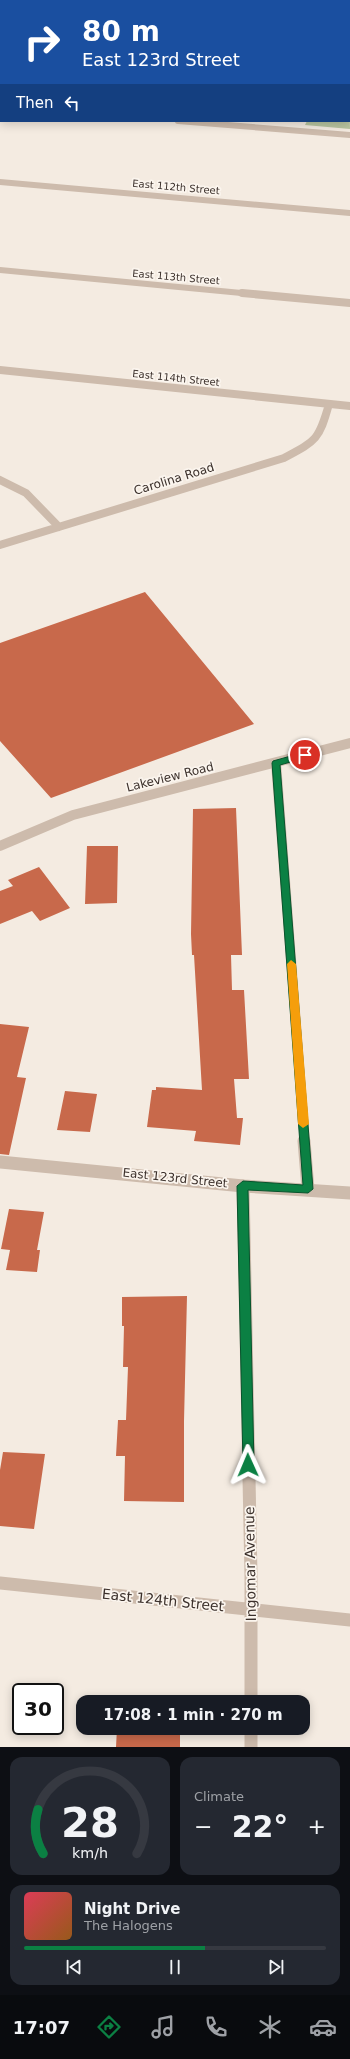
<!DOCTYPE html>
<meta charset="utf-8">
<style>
body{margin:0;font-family:"DejaVu Sans",sans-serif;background:#242831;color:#f1f3f6;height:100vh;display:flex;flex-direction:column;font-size:15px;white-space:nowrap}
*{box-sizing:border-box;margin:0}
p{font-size:13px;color:#9ea1a6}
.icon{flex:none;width:22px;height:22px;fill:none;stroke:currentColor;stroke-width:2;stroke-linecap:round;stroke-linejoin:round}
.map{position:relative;height:1747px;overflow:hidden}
.details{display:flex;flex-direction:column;gap:10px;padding:10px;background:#0d0f14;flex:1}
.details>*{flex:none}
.guide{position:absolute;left:0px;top:0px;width:350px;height:122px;box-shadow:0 2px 10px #0003;background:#1a4fa0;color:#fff;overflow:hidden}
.speed{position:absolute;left:12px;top:1683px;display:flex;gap:8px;font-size:20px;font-weight:700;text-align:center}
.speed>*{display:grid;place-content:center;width:52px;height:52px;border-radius:50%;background:#171b24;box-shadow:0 2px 10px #0003;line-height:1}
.speed .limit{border:2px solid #111;border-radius:6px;background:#fff;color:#111}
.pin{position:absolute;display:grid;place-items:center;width:34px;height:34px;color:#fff;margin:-17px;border:2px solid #fff;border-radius:50%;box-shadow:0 1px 4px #0007}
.me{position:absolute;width:44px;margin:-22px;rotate:359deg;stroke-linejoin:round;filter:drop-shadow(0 0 3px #0008)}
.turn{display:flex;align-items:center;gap:14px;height:84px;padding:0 16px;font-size:18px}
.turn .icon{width:52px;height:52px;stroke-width:2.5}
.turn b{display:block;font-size:28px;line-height:34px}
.then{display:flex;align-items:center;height:38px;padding:0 16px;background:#0003;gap:8px;font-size:15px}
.big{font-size:30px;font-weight:700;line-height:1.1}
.details .widget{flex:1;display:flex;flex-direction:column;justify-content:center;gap:6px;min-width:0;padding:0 14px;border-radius:12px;background:#242831}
.details .dial{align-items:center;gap:0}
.dial svg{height:104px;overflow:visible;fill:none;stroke:#363941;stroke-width:7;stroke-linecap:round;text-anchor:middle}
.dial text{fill:#f1f3f6;stroke:none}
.song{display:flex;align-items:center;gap:12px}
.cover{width:48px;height:48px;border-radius:6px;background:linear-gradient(135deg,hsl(350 70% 55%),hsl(30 70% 35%))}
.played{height:4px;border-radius:2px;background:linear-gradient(90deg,#0b8043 60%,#363941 60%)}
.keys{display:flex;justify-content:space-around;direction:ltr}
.heat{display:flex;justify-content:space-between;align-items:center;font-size:22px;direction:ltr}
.details .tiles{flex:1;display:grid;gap:10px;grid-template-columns:1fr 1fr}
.widget:last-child{grid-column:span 2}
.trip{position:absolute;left:76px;top:1695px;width:234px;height:40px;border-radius:12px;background:#171b24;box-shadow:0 2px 10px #0003;font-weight:700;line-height:40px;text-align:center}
.menu{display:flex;height:64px;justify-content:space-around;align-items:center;background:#090b0e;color:#9ea1a6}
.menu .icon{width:28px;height:28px}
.menu .selected{color:#0b8043}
.menu b{font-size:18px;color:#f1f3f6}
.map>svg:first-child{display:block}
</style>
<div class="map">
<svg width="350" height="1747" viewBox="0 0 350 1747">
<rect width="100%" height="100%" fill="#f4ebe1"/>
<path fill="#b8c4a0" d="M 349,73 L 350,129 L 305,125 L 307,121 L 349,121 Z"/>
<path fill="#c8694b" d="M 145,592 L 254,724 L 51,798 L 0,741 L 0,643 Z
M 236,808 L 242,955 L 231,955 L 232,990 L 244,990 L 249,1079 L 234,1079 L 237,1118 L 243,1118 L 240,1145 L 194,1141 L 196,1131 L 147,1127 L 152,1090 L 156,1090 L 156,1087 L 202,1090 L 194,955 L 192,955 L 191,934 L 193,809 Z
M 87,846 L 118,846 L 117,903 L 85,904 Z
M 39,867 L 70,908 L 40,921 L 32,911 L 0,924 L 0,891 L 13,886 L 8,880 Z
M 0,1024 L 29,1027 L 17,1077 L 26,1078 L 9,1155 L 0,1154 Z
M 65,1091 L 97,1094 L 90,1132 L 57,1130 Z
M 9,1209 L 44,1212 L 37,1250 L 40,1250 L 37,1272 L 6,1270 L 10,1250 L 1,1249 Z
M 187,1296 L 184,1421 L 184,1502 L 124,1501 L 125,1456 L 116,1456 L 118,1420 L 126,1420 L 128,1367 L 123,1367 L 124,1326 L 122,1326 L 122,1297 Z
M 3,1452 L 45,1454 L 34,1529 L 0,1526 L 0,1470 Z
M 117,1728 L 180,1728 L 180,1747 L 116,1747 Z"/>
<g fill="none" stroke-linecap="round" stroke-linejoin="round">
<path stroke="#cdbbac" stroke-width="6" d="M 178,121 L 350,135
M 0,182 L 350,213
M 0,270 L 252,294"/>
<path stroke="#cdbbac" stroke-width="8" d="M 242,293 L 350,303
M 0,370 L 350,406
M 0,480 L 26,493 L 59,527
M 0,545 L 284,458 C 316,441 319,440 329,404"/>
<path stroke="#cdbbac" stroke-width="10" d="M 276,763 L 305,1142"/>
<path stroke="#cdbbac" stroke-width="13" d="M 304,1141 L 308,1189
M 243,1186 L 251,1576 L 251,1702
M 0,1583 L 350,1620
M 251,1728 L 251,1747"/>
<path stroke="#cdbbac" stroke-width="10" d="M 0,846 L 73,815 L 350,743"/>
<path stroke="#cdbbac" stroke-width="13" d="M 0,1162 L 243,1186 L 350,1193"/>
</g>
<path fill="#0b8043" stroke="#07532c" d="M 305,752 L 308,753 L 308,757 L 280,765 L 313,1189 L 308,1193 L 248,1190 L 254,1465 L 253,1469 L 248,1470 L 244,1469 L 243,1465 L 237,1186 L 243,1181 L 303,1185 L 272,763 L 273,761 Z"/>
<path fill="#f59e0b" d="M 291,960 L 296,964 L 309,1124 L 303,1128 L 298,1124 L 287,964 Z"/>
<g text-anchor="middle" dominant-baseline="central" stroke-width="3.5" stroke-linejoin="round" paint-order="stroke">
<g font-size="10" fill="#3b302b" stroke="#fbf5ee">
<text transform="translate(176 187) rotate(5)">East 112th Street</text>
<text transform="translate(176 277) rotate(5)">East 113th Street</text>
<text transform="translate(176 378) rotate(6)">East 114th Street</text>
</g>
<g font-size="12" fill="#3b302b" stroke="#fbf5ee">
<text transform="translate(174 479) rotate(-17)">Carolina Road</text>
<text transform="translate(170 777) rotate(-14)">Lakeview Road</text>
<text transform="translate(175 1178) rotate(6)">East 123rd Street</text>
</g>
<g font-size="14" fill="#3b302b" stroke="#fbf5ee">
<text transform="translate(250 1564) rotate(-91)">Ingomar Avenue</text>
<text transform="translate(163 1600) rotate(6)">East 124th Street</text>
</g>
</g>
</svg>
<div class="speed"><div class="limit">30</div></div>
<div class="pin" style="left:305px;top:755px;background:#d93025"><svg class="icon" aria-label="arrive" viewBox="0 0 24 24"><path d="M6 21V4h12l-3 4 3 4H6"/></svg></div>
<svg class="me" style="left:248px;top:1465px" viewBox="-20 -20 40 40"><path d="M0-17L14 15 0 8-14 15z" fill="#0b8043" stroke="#fff" stroke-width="4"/></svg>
<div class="trip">17:08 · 1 min · 270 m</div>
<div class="guide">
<div class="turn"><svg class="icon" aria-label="right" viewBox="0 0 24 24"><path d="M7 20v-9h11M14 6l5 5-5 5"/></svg><div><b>80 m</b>East 123rd Street</div></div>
<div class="then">Then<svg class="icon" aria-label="left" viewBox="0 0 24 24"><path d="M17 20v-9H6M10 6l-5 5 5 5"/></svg></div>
</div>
</div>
<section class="details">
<div class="tiles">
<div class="widget dial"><svg viewBox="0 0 100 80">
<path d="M14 69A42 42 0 1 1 86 69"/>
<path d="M14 69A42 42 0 0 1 10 35" stroke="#0b8043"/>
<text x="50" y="56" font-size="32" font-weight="700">28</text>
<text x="50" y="72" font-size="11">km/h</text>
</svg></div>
<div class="widget"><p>Climate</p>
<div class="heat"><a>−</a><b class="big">22°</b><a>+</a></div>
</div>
<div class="widget">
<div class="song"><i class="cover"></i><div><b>Night Drive</b><p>The Halogens</p></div></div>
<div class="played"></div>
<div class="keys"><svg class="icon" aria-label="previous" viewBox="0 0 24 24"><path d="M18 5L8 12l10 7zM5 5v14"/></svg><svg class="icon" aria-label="pause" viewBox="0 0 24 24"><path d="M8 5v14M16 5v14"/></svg><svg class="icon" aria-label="next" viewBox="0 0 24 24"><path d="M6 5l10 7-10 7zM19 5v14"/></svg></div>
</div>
</div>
</section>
<nav class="menu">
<b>17:07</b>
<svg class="icon selected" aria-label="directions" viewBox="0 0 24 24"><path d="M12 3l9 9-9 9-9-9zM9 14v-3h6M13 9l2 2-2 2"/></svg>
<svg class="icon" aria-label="music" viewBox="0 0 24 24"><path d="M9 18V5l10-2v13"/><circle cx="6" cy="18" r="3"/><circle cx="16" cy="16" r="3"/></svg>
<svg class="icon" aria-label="phone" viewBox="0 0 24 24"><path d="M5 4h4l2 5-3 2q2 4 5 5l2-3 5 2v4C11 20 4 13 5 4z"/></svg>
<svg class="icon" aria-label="climate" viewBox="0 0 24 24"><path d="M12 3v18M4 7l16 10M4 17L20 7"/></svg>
<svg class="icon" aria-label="car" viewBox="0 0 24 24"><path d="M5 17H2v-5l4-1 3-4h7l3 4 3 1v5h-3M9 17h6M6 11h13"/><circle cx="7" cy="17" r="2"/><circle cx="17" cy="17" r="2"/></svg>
</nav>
